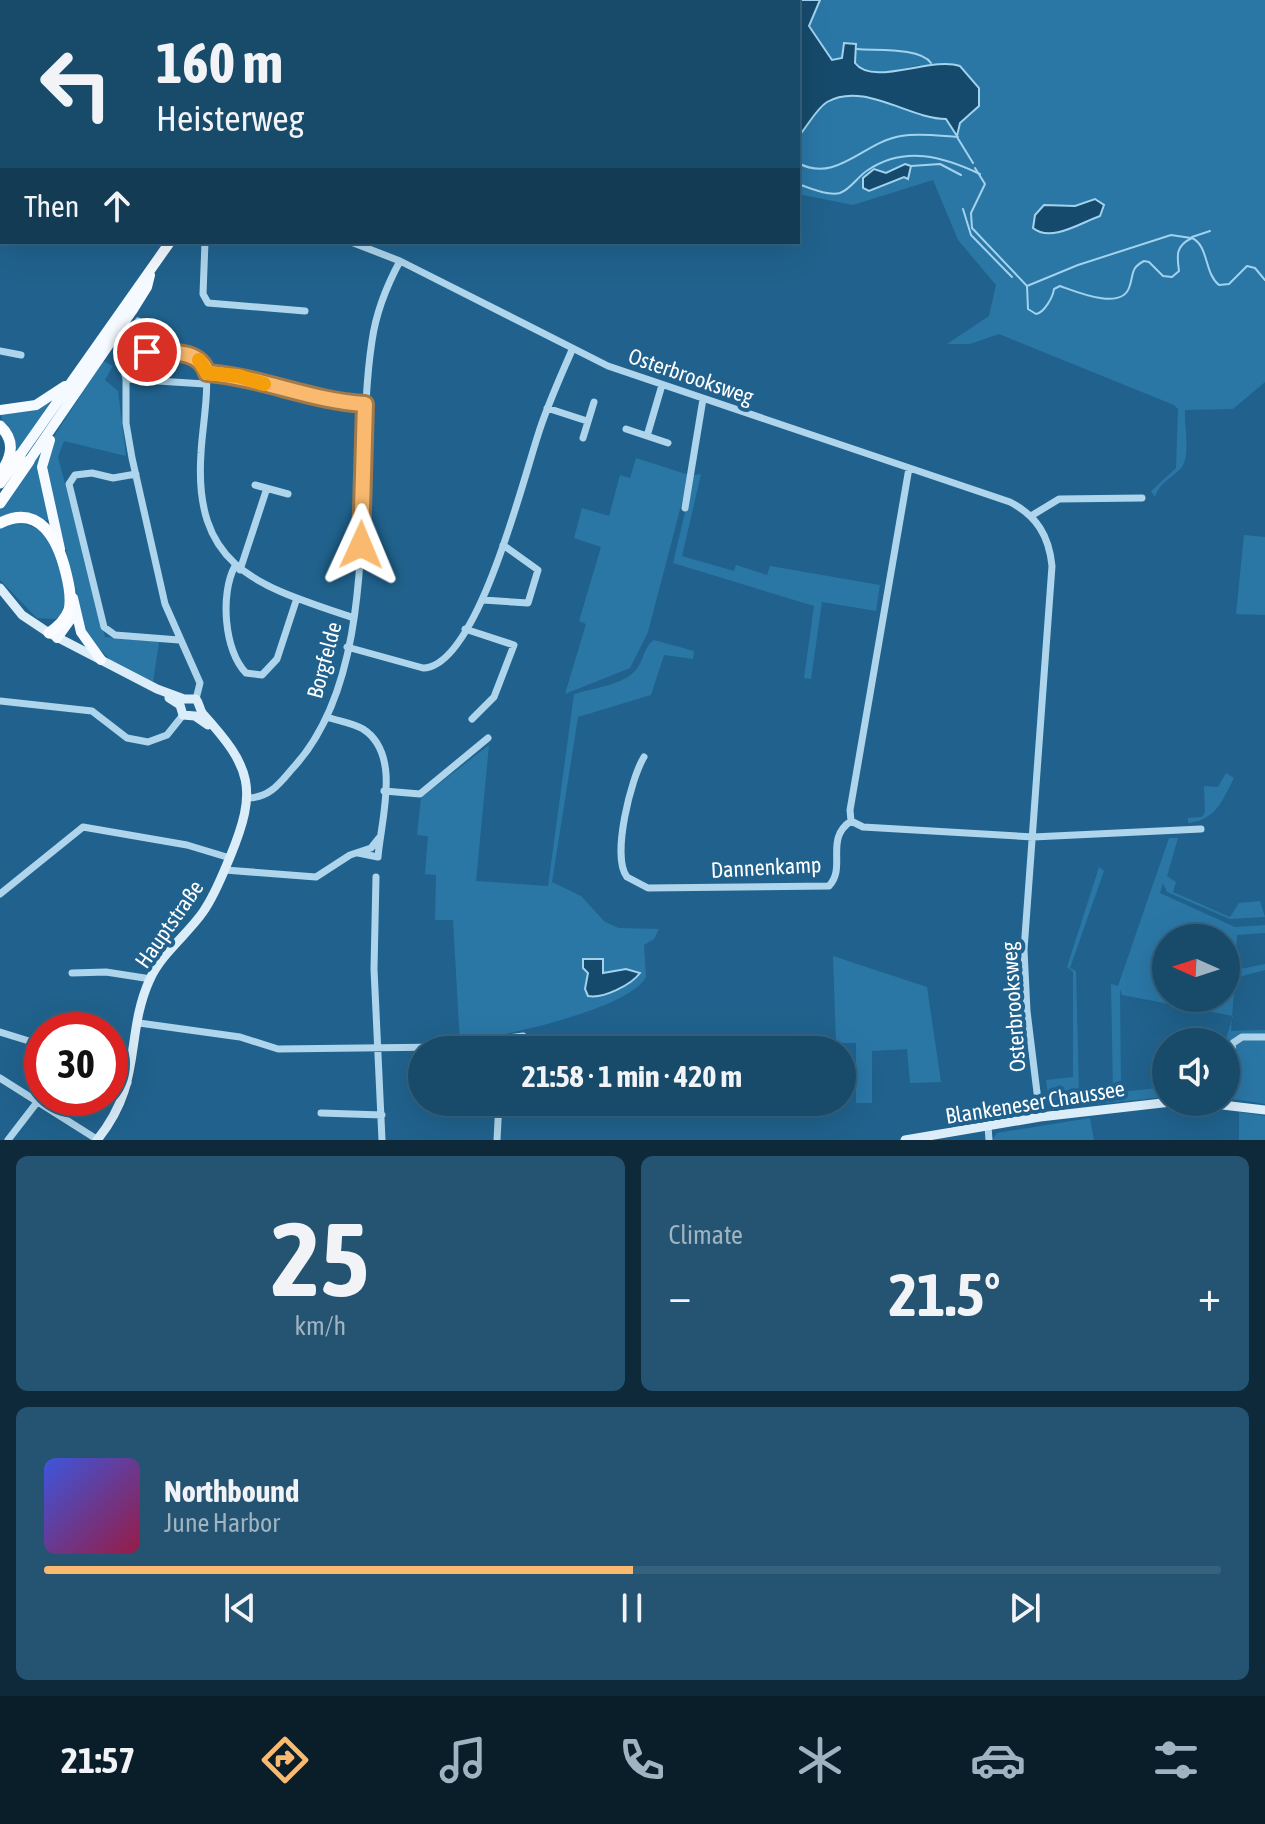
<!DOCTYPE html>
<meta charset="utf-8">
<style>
body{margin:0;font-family:"Asap Condensed",sans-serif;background:#255472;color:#f1f3f6;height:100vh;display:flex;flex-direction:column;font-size:30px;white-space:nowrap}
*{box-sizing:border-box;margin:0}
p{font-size:26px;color:#9fb3c1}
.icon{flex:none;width:44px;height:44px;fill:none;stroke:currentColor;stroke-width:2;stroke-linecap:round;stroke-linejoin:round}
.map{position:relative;height:1140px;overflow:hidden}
.panel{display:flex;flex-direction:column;gap:16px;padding:16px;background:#0d293a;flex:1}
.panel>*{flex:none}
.banner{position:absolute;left:0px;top:0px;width:800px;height:244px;box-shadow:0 8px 32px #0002,0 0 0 2px #36627e;background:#184a6a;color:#f1f3f6;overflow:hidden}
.needle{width:52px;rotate:273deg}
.buttons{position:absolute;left:1152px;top:924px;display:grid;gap:16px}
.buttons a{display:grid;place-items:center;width:88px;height:88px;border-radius:50%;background:#184a6a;box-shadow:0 8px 32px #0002,0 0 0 2px #36627e;font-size:40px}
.speed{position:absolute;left:24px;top:1012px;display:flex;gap:16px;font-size:40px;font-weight:700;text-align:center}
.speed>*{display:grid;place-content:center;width:104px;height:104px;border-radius:50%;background:#184a6a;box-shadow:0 8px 32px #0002,0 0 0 2px #36627e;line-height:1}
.speed .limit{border:12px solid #d22;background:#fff;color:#111}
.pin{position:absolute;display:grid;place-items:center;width:68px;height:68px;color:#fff;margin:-34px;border:4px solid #fff;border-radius:50%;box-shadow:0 2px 8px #0007}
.me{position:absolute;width:88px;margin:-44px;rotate:1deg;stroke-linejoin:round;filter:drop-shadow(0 0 6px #0008)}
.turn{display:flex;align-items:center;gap:28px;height:168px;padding:0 24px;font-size:36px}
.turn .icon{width:104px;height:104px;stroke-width:2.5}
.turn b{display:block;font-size:56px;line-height:68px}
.then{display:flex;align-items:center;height:76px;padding:0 24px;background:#0003;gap:16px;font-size:30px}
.big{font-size:60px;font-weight:700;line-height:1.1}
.panel .tile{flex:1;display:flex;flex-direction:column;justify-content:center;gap:12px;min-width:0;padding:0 28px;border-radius:12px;background:#255472}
.panel .dial{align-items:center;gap:0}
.dial b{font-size:104px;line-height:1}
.song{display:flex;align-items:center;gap:24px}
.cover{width:96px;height:96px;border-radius:12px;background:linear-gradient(135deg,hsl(230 70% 55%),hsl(340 70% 35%))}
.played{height:8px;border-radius:4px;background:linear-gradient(90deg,#f9ba6f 50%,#36627e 50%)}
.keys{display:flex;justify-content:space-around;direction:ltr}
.heat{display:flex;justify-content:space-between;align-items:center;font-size:44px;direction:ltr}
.panel .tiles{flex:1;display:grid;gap:16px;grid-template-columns:1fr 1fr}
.tile:last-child{grid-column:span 2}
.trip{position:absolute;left:408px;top:1036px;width:448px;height:80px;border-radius:40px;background:#184a6a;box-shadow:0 8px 32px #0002,0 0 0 2px #36627e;font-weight:700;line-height:80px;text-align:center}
.tabs{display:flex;height:128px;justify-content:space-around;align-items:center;background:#0a1e2a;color:#9fb3c1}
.tabs .icon{width:56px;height:56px}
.tabs .selected{color:#f9ba6f}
.tabs b{font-size:36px;color:#f1f3f6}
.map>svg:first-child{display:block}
</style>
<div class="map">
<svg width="1265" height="1140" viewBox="0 0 1265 1140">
<rect width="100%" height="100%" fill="#20628d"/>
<path fill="#2a77a6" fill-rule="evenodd" d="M 820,0 L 1265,0 L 1265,382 L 1233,409 L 1185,410 C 1184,425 1191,457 1181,468 C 1171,479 1160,482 1155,497 L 1151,491 L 1176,468 L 1178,409 L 1174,405 L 999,334 L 970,344 L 947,344 L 989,316 L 996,285 L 958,240 L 933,180 L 853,205 L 798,194 L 798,137 C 807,127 815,110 826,103 C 860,80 912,117 947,119 L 956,136 L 960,123 L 974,113 L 919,65 L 883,73 L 860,69 L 855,63 L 857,47 L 850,42 L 842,48 L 842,59 L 830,59 L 809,26 Z
M 103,361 L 113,366 L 105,380 L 118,391 L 126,456 L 64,441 L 58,457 L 105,637 L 159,642 L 153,682 L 111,661 L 88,637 L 46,474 L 53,438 Z
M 52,402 L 13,458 L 0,412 Z
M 44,444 L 50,519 L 45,521 L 31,514 L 0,520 L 0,506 Z
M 636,458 L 689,475 L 648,632 L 630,668 L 565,694 L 586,624 L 579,621 L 601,547 L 574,538 L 582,508 L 609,516 L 620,475 L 630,478 Z
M 701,474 L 682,556 L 734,571 L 736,565 L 767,575 L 770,566 L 880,585 L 876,611 L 822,602 L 811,679 L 804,678 L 814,606 L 673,563 L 694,475 Z
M 17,522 C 29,525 42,529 51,540 C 63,556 74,605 56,619 L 37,618 L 0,580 L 0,528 Z
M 1244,535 L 1265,537 L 1265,615 L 1236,614 Z
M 654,640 L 694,651 L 693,659 L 664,655 L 651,695 L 578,717 L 552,882 L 581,896 L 605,922 L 619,928 L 659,929 L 654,939 L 644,945 L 646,977 C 629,1010 497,1037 460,1043 L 453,920 L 435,920 L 436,875 L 425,874 L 428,836 L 417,835 L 421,798 L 489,745 L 476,881 L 548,886 L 574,694 C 593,688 627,685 638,667 C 644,658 644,647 654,640 Z
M 1226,773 L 1234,778 C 1222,801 1216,820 1188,823 L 1188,818 L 1202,817 L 1205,812 L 1204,786 L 1218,787 Z
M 1169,838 L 1178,838 L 1167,876 L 1176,882 L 1173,892 L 1230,917 L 1239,903 L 1260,901 L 1265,917 L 1230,919 L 1167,892 L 1163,883 L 1160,893 L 1235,927 L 1265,925 L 1265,933 L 1237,935 L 1235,970 L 1265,964 L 1265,970 L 1235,978 L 1231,1031 L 1265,1030 L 1265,1104 L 1226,1098 L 1225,1042 L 1233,1016 L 1122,995 L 1120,989 L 1121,1092 L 1166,1087 L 1166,1097 L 1058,1108 L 1049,1102 L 1046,1080 L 1073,1077 L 1073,972 L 1067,967 L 1099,867 L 1104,871 L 1070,968 L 1076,971 L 1079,1093 L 1113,1091 L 1111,984 L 1118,986 ZM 1166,938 L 1226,938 L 1226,998 L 1166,998 Z
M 833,956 L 927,987 L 941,1082 L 910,1083 L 907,1049 L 872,1051 L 872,1103 L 856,1103 L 856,1043 L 836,1043 Z
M 1239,1112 L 1265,1116 L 1265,1140 L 1239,1140 Z
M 1090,1118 L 1094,1140 L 992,1140 L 997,1133 Z"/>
<path fill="#164a6c" stroke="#a2d2ed" stroke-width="2" d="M 755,0 L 820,0 L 809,26 L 832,60 L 842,58 L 844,43 L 856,44 L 855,63 C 873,87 931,56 960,66 L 979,88 L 979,106 L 960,123 L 957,136 L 946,119 C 909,119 864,81 827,102 C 816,109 807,127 798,137 L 798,2 Z
M 905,164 L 911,166 L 908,179 L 904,177 L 869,191 L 863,188 L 863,178 L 874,169 L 886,173 Z
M 1095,199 L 1104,205 L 1100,216 C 1082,222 1051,243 1033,228 L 1035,215 L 1044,205 L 1075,206 Z
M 583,959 L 603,959 L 603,973 L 626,969 L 640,973 C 631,985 603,999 588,996 L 585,989 L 588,973 L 583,968 Z"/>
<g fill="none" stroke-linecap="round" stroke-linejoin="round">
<path stroke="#a2d2ed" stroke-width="2" d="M 857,49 C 875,51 920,47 931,63
M 0,131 L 2,131
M 957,137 L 973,163
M 798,163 C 837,184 863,142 901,136 C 920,133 940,136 958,137
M 911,166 L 940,164 L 961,175
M 975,168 L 985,184 L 971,213 L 972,228 L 1027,286 L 1028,309 L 1036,314 C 1044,313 1053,297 1054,289 L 1060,286 C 1075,291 1120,311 1129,288 C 1134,275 1130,268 1144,261 L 1149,262 L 1163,276 L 1172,277 L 1179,271 C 1177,256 1175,246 1192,238 C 1209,246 1204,273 1219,285 L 1229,284 L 1247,266 L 1255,268 L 1265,280
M 798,184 C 810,188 827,196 840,193 C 851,189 858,176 868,170 C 905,145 944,157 980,174
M 963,209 L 971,235 L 1012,277
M 1192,237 L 1210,231
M 1027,286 L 1078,265 L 1171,235 L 1191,238"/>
<path stroke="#aed5ec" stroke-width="7" d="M 149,0 L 153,2
M 164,2 L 165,0
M 0,211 L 2,210
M 205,242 L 203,294 L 208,303 L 305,311
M 351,242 L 400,261 L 608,366 L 1010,502 C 1037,516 1049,536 1052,566 L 1024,950 L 1027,1011 L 1040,1117
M 138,321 L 119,351 L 126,379 L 126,423 L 132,458 L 165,604 L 200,683 L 196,699
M 0,351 L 21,355
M 147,352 L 190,355 L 205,367 C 210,389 202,429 201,453 C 193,570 260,586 354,618
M 207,373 C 261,377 310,400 365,404
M 126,379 L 205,384
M 547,408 L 587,421
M 626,429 L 668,443
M 647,436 L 662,385
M 583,438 L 594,402
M 136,474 L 113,478 L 92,473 L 75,475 L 69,484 L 104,627 L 115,635 L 179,640
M 255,485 L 288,494
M 685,508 L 703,399
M 1031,516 L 1059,499 L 1142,498
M 235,566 C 220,593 224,651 246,673 L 262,675 L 277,659 L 297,598
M 240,570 L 267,488
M 483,600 L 528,603 L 538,570 L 503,545
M 465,629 L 514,645 L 494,697 L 472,719
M 347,647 L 423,668 C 477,667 523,480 538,435 C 547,406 560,378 572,350
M 0,701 L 92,711 L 127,738 L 148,742 L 167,735 L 183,715
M 327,717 C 338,721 353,723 363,729 C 402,754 381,819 378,857 L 358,853
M 644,757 C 631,778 611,857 627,877 L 648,888 L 829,886 C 847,867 824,839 851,821 L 863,827 L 1033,837 L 1201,829
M 384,791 L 420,794 L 488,738
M 249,798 C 270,797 279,784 292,769 C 386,669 352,468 372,341 C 376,312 386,287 400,261
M 851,821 L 850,810 L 909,468
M 225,870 L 316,877 L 350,855 L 371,848 L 379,838
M 376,877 L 374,969 L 382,1140
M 0,894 L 83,827 L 187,845 L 230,858
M 72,973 L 106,972 L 151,979
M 139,1023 L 240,1037 L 278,1049 L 443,1047 L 523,1036
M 0,1032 L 42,1045
M 110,1076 L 128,1083
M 0,1078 L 98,1140
M 1226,1085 L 1233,1043 L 1242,1037 L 1265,1037
M 321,1113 L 382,1115
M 988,1126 L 989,1140
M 8,1140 L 38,1101 L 42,1086
M 497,1140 L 499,1102"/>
<path stroke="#daedf9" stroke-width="9" d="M 0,588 L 22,615 L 49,633 L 157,689 L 184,699 L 196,699 C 200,704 199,709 203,714 C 252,768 258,789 230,857 C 222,876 215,895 203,912 C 187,935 162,953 150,979 C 124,1036 144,1083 97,1140
M 169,698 L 180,705 L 183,715 L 195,716 L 208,725
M 1197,1102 L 1265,1110
M 905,1140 L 1040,1117 L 1171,1102"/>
<path stroke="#f4faff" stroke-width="10" d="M 269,2 L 269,0
M 0,410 L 36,405 L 65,386
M 50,440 L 42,467 L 60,549
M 20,455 L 170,242
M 29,461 L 132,311 L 147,287 L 150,275
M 73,598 L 81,632 L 101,660
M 57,638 L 75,613"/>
<path stroke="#fafcff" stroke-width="11" d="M 0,426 C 16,441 12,457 0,474
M 0,483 L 20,455
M 0,503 L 29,461
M 0,523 C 40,503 58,540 66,573 C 69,585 72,598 69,610 C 65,621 58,627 49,633"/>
</g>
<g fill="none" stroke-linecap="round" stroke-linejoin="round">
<g stroke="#a27948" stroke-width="20">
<path id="route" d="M 147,352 C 169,353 199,348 207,373 C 261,377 310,401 365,404 L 361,545"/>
</g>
<use href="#route" stroke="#f9ba6f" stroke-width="14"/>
<path stroke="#f59e0b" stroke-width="14" d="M 199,360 L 207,373 L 238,376 L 264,384"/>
</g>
<g text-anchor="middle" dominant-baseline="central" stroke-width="8" stroke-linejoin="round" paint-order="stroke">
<g font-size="22" fill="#fff" stroke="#20628d">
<text transform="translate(691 376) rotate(19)">Osterbrooksweg</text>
<text transform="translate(324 660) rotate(-75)">Borgfelde</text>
<text transform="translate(766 867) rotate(-3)">Dannenkamp</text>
<text transform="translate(169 924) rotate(-55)">Hauptstraße</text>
<text transform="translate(1013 1007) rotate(-94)">Osterbrooksweg</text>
<text transform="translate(1035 1102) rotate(-9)">Blankeneser Chaussee</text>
</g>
</g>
</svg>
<div class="buttons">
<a><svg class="needle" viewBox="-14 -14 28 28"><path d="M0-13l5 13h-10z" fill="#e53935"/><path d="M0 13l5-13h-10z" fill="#9fb3c1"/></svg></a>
<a><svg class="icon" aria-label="sound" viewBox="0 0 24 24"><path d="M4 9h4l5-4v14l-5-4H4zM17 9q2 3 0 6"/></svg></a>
</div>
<div class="speed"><div class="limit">30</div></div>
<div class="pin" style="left:147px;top:352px;background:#d93025"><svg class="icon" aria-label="arrive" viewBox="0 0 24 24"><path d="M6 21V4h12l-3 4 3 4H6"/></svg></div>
<svg class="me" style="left:361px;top:545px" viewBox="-20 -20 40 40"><path d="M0-17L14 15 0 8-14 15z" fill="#f9ba6f" stroke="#fff" stroke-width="4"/></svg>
<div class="trip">21:58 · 1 min · 420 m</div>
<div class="banner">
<div class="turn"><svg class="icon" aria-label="left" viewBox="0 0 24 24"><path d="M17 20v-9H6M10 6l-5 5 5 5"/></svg><div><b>160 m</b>Heisterweg</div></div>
<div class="then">Then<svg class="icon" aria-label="ahead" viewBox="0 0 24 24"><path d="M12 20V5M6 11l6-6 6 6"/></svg></div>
</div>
</div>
<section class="panel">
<div class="tiles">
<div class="tile dial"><b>25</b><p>km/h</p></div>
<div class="tile"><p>Climate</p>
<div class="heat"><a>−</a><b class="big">21.5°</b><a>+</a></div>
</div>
<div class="tile">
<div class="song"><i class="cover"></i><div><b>Northbound</b><p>June Harbor</p></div></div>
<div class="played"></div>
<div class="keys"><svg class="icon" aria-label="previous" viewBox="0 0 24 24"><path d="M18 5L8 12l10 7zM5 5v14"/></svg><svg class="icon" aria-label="pause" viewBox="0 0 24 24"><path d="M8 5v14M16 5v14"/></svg><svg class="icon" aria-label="next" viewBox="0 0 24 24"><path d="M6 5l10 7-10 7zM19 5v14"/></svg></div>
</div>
</div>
</section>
<nav class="tabs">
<b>21:57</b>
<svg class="icon selected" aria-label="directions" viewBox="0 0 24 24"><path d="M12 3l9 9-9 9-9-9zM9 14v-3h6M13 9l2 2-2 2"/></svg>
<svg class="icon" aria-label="music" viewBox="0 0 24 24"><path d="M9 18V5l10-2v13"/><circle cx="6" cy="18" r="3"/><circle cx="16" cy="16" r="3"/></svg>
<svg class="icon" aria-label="phone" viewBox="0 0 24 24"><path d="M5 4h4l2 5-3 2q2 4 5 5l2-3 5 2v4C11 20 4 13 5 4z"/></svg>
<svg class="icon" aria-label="climate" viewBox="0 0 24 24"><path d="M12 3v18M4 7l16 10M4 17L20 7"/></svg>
<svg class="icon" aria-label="car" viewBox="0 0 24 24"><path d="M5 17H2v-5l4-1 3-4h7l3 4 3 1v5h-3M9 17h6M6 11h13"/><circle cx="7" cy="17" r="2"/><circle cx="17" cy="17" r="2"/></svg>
<svg class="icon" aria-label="filters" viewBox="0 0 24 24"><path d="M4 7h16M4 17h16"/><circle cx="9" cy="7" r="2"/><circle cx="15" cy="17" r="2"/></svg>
</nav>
